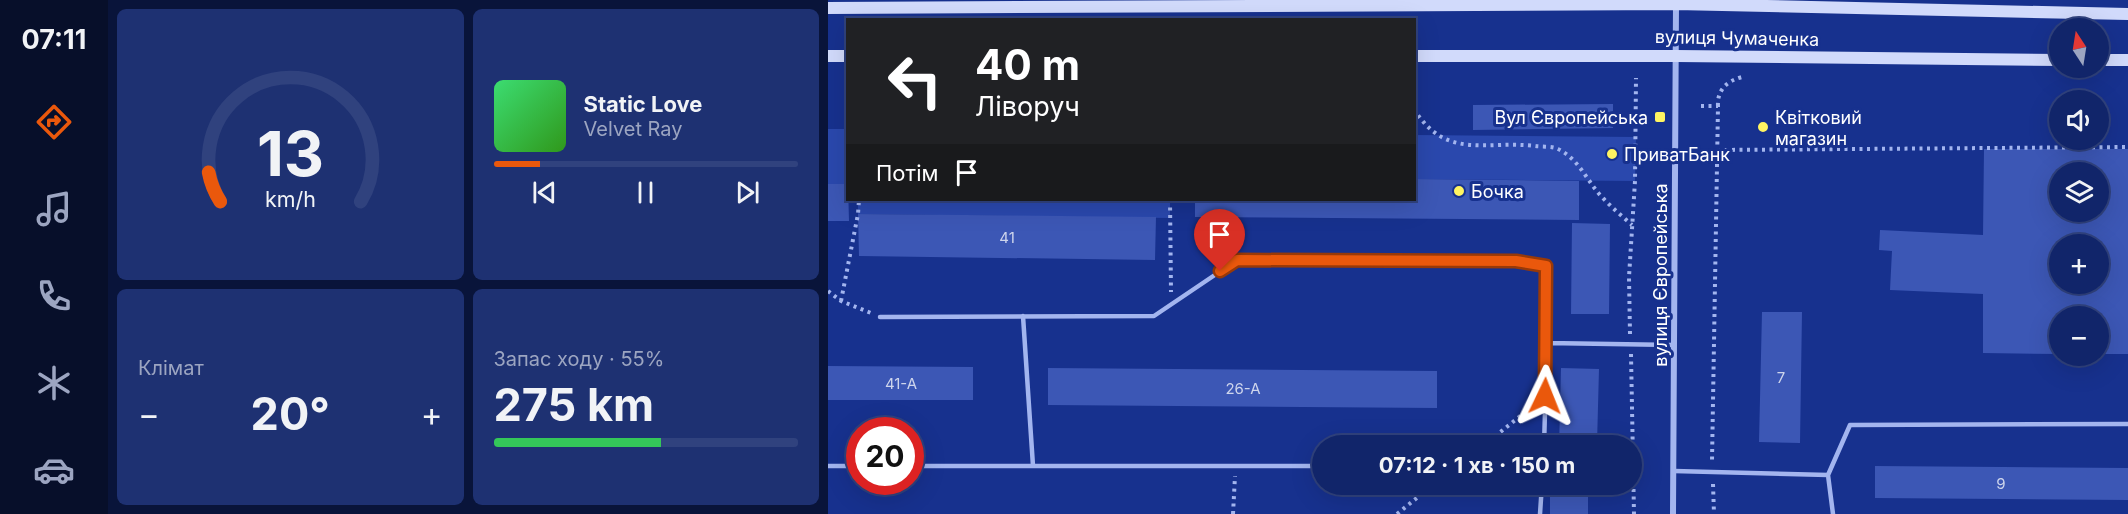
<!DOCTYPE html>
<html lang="uk">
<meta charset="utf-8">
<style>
body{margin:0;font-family:Inter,sans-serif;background:#1e3172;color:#f1f3f6;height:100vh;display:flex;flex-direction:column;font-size:22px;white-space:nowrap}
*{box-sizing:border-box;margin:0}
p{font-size:20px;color:#9ca5c1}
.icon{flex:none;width:33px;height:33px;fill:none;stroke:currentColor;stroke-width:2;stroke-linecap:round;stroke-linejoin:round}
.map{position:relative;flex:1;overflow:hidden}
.details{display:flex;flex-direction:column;gap:9px;padding:9px;background:#09143a;width:720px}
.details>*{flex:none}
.top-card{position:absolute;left:18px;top:18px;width:570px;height:183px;border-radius:0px;box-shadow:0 6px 24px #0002,0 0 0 2px #30427e;background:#202124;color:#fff;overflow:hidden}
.needle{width:39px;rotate:348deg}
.controls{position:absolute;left:1221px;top:18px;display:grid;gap:12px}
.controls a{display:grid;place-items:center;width:60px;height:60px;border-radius:50%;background:#11256a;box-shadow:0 6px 24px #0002,0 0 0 2px #30427e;font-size:30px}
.speed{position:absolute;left:18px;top:417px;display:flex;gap:12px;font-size:30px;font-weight:700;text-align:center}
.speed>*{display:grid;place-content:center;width:78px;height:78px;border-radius:50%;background:#11256a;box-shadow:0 6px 24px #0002,0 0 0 2px #30427e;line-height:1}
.speed .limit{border:9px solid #d22;background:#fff;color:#111}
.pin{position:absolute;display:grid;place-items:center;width:51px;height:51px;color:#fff;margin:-62px -26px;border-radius:50% 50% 50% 0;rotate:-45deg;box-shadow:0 0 6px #0007}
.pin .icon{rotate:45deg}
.me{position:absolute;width:66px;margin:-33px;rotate:2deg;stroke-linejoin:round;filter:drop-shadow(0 0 4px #0008)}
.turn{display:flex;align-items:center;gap:21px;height:126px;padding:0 30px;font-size:27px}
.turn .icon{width:78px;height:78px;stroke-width:2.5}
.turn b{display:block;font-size:42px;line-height:51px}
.then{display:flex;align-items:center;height:57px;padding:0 30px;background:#0003;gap:12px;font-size:22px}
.big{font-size:45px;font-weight:700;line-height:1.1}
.details .widget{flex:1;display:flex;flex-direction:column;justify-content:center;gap:9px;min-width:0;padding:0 21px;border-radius:9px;background:#1e3172}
.details .dial{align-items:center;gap:0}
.dial svg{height:156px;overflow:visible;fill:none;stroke:#30427e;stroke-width:7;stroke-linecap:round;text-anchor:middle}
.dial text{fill:#f1f3f6;stroke:none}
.song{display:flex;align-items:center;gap:18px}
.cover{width:72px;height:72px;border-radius:9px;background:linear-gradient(135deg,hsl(140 70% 55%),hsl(110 70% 35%))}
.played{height:6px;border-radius:3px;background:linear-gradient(90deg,#ea580c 15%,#30427e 15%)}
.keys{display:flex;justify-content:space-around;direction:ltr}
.heat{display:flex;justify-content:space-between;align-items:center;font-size:33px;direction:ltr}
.charge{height:9px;border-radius:4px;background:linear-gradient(90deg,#34c759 55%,#30427e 0)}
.details .tiles{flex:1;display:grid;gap:9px;grid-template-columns:repeat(2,1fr)}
.trip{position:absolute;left:484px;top:435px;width:330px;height:60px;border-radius:30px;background:#11256a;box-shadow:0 6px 24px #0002,0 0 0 2px #30427e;font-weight:700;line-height:60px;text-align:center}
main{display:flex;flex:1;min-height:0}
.menu{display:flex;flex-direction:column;width:108px;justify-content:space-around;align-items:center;background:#070f2a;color:#9ca5c1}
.menu .icon{width:42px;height:42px}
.menu .on{color:#ea580c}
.menu b{font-size:27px;color:#f1f3f6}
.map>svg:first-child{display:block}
</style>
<main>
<nav class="menu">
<b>07:11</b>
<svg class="icon on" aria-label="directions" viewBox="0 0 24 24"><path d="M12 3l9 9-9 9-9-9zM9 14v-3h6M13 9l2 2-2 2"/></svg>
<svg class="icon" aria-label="music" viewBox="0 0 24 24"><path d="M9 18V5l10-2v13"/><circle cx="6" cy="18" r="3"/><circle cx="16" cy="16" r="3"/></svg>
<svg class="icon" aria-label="phone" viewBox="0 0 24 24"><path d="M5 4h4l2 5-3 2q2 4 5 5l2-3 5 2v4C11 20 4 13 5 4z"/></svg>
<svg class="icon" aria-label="climate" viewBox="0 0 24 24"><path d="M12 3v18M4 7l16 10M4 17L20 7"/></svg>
<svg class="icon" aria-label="car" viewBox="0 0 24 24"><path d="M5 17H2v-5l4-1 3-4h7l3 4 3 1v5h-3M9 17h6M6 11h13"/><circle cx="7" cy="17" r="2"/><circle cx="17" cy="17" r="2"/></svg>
</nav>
<section class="details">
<div class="tiles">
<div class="widget dial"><svg viewBox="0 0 100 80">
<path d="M14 69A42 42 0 1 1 86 69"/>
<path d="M14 69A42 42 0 0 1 8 54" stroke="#ea580c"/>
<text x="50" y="56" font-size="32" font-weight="700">13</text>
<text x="50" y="72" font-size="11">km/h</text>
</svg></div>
<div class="widget">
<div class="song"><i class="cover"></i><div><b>Static Love</b><p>Velvet Ray</p></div></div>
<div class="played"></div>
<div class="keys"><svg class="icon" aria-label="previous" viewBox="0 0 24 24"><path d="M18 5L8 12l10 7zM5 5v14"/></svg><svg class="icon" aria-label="pause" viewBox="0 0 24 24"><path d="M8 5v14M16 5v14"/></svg><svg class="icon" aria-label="next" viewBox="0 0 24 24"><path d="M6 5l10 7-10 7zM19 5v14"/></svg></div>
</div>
<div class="widget"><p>Клімат</p>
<div class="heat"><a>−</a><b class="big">20°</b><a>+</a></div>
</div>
<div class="widget"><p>Запас ходу · 55%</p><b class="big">275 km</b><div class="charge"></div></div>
</div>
</section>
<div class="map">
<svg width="1300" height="514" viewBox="0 0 1300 514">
<rect width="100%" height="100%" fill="#17318e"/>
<path fill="#2a48ad" d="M 0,129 L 19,129 L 19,184 L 0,184 Z
M 587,135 L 808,137 L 807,181 L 587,179 Z
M 30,200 L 342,200 L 342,218 L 30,214 Z"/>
<path fill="#3c57b5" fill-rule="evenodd" d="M 785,104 L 785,128 L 645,130 L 645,105 Z
M 1156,149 L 1300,149 L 1300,354 L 1270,354 L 1270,316 L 1232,316 L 1232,354 L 1155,353 L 1155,294 L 1062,290 L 1064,251 L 1051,250 L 1052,230 L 1155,235 ZM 1232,172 L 1270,172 L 1270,212 L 1232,212 ZM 1232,244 L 1270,244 L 1270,284 L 1232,284 Z
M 586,179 L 751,181 L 751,220 L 367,217 L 367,200 L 586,200 Z
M 0,184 L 20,184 L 21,221 L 0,221 Z
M 30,214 L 328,217 L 327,260 L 31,256 Z
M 744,223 L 782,224 L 781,314 L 743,314 Z
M 934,312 L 974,312 L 972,443 L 931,442 Z
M 0,366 L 145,367 L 145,400 L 0,400 Z
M 220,368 L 609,371 L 609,408 L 220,405 Z
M 733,368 L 771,369 L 769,444 L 761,443 L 761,446 L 731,446 Z
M 1047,466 L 1300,468 L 1300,500 L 1047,498 Z
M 722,484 L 760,484 L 760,514 L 722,514 Z"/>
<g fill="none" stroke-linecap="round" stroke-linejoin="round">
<path stroke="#a3b5ef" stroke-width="4" stroke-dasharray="3 4.5" stroke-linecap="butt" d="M 873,106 L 890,106 L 884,461
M 890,106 C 889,90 899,81 914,77
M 586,109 C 618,161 659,140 707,146 C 714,147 724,146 730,149 C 751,159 759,181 773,196 C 783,207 794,216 804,225
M 889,150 L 1300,147
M 342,200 L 343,292
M 0,291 L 13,301 L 43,313
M 13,301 L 30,214 L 31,200
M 802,334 L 801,277 L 807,181 L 808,78
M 803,354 L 806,514
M 655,446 L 706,405
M 885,484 L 886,514
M 405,514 L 407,476
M 569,514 L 606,484"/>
<path stroke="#a3b5ef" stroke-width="4.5" d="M 195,316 L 205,466
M 52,317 L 326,316 L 409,260 L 688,261 L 718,266 L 719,343 L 846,345
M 716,446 L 719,343
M 0,466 L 32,466
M 82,466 L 495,466
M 846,471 L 1000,475 L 1005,514
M 1000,475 L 1022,425 L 1300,424
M 712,514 L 714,484"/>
<path stroke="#a3b5ef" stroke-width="6" d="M 845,514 L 848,4"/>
<path stroke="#d1dafb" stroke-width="12" d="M 0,8 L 848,4 L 1300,14
M 0,56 L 20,56
M 586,56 L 848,56 L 1232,60
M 1270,60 L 1300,60"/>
</g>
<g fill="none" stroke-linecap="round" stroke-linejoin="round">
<g stroke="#983908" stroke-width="15">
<path id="route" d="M 392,271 L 409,260 L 688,261 L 718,266 L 717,396"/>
</g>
<use href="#route" stroke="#ea580c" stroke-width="10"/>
</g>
<g fill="#fff462" stroke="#17318e" stroke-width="2">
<rect x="826" y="111" width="12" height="12" rx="3"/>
<circle cx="935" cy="127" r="6"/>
<circle cx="784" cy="154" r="6"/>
<circle cx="631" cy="191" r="6"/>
</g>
<g text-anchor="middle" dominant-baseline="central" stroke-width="6" stroke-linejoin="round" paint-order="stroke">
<g font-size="15" fill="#ced5ec">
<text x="179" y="237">41</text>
<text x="953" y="377">7</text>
<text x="73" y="383">41-А</text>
<text x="415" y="388">26-А</text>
<text x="1173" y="483">9</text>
</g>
<g font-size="18" fill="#fff" stroke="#17318e">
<text transform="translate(909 38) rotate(1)">вулиця Чумаченка</text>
<text transform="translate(832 275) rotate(-90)">вулиця Європейська</text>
</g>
<g font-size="18" fill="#fff" stroke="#17318e" text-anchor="start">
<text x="820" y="117" text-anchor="end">Вул Європейська</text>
<text x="947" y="117">Квітковий<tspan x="947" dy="21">магазин</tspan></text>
<text x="796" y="154">ПриватБанк</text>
<text x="643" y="191">Бочка</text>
</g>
</g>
</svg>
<div class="controls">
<a><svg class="needle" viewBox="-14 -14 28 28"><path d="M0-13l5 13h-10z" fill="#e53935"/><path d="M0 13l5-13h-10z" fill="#9ca5c1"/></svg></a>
<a><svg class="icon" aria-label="sound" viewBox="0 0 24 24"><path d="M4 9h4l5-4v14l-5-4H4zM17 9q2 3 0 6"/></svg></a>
<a><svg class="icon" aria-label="layers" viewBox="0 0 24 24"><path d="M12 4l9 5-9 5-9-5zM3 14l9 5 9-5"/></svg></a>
<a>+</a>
<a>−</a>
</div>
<div class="speed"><div class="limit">20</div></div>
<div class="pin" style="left:392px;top:271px;background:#d93025"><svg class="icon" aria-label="arrive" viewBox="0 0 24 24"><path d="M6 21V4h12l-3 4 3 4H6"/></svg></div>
<svg class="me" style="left:717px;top:396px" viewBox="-20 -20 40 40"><path d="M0-17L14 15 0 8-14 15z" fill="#ea580c" stroke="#fff" stroke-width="4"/></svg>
<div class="trip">07:12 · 1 хв · 150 m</div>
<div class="top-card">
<div class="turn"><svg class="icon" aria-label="left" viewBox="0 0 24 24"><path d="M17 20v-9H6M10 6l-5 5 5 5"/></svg><div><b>40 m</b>Ліворуч</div></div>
<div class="then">Потім<svg class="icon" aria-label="arrive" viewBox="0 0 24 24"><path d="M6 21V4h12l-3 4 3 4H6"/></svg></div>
</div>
</div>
</main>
